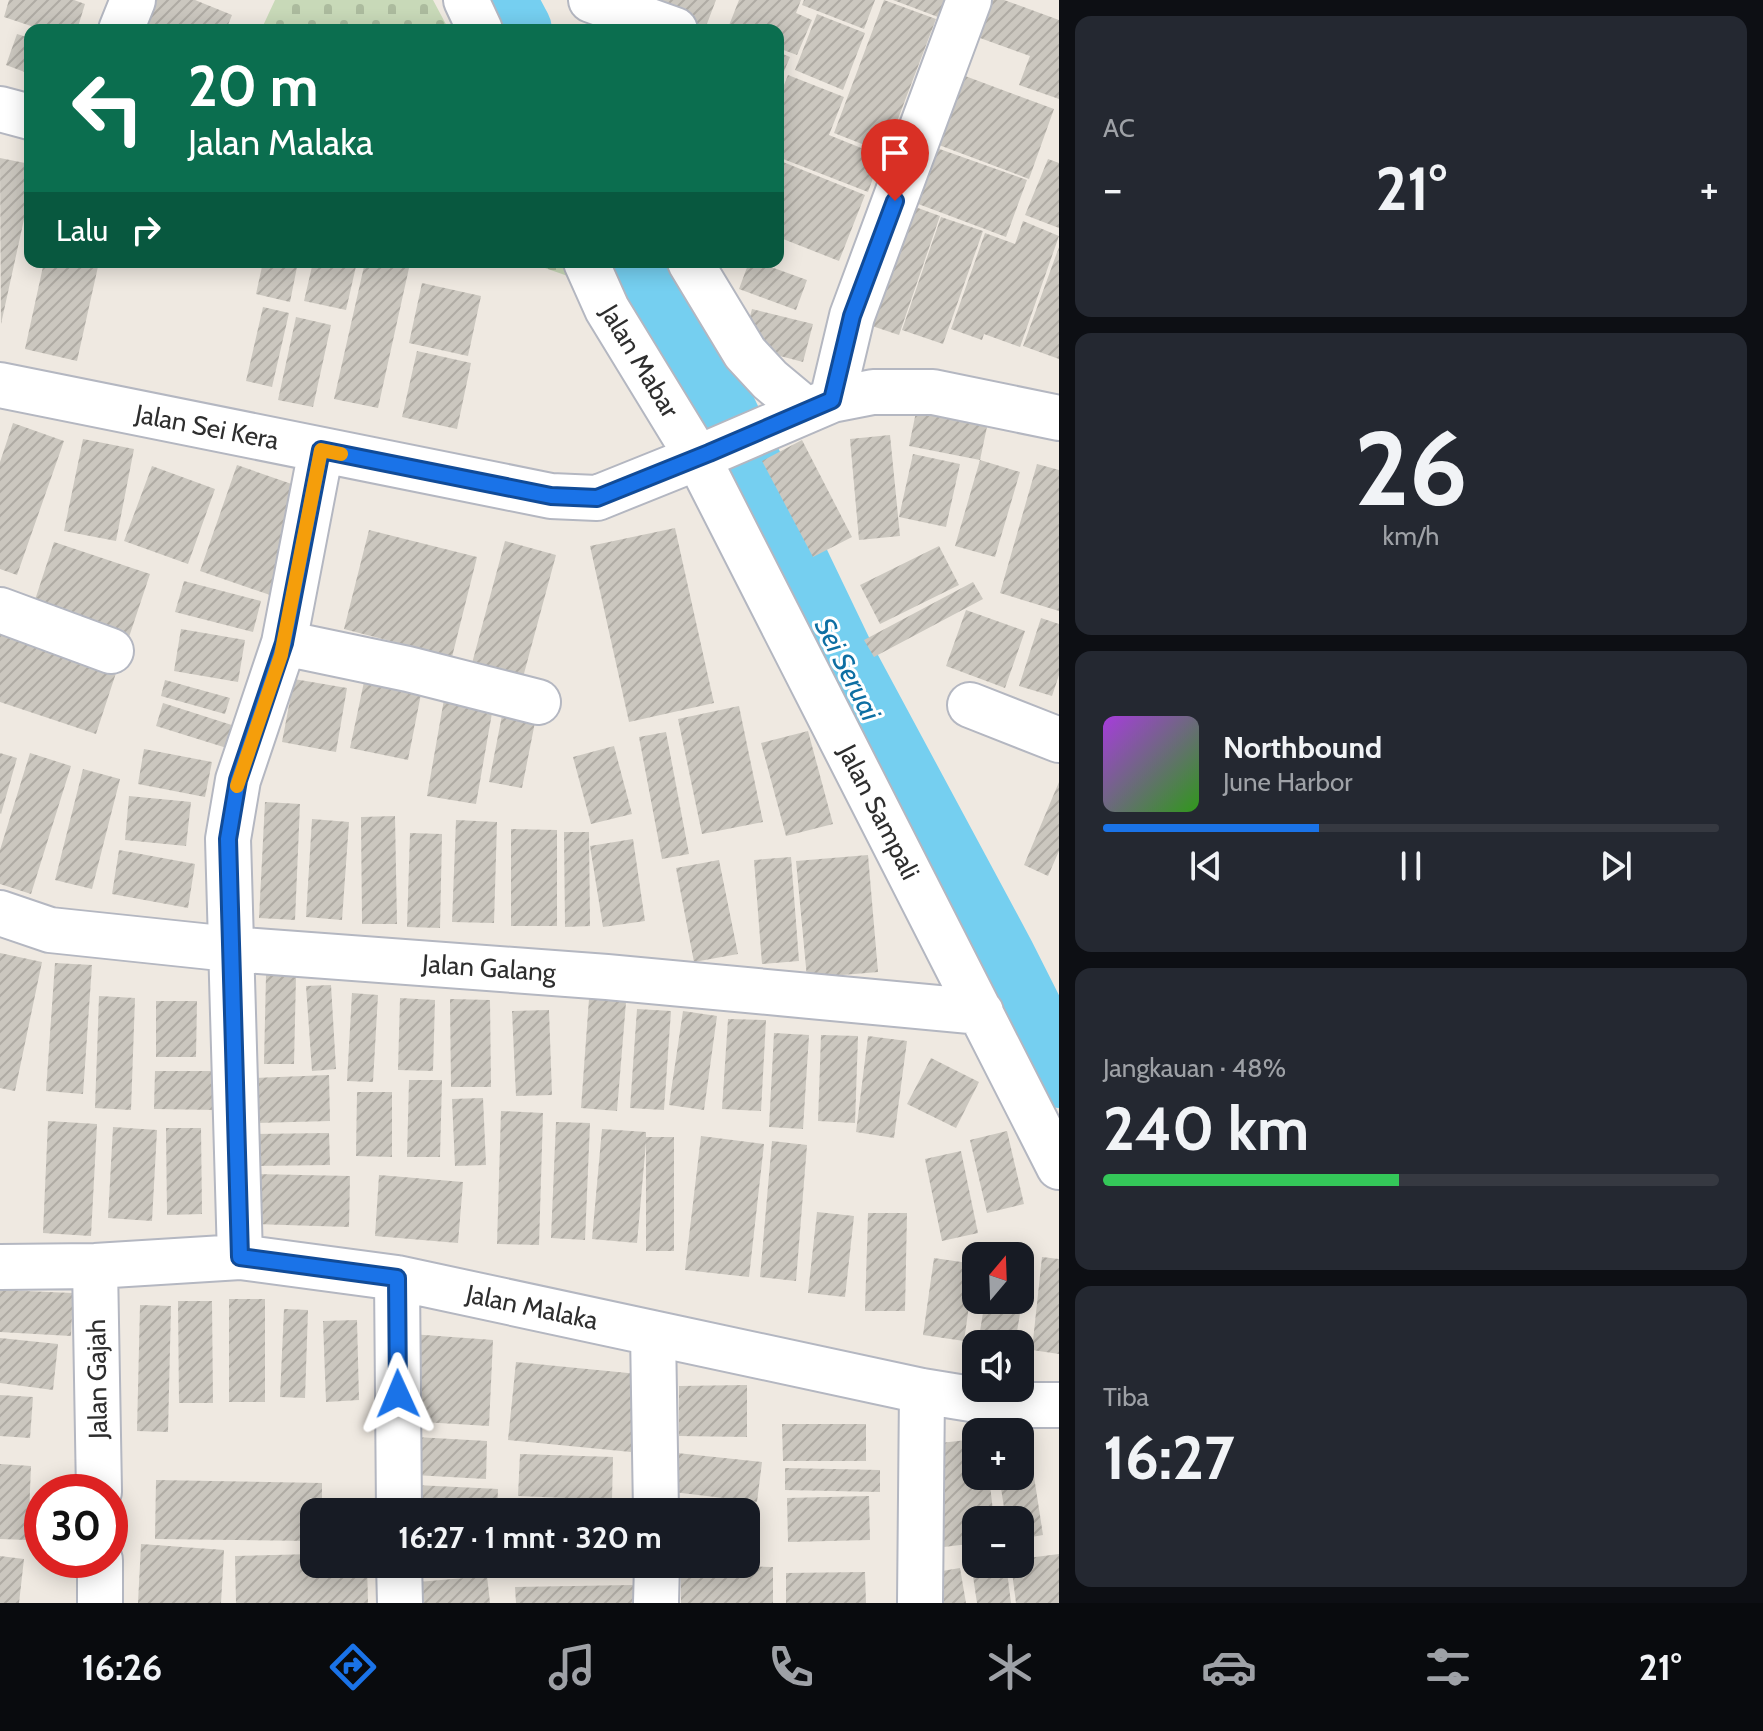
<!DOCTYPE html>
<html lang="id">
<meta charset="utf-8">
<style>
body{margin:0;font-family:Cabin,sans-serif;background:#242831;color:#f1f3f6;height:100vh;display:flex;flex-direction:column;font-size:30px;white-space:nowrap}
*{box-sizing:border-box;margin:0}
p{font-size:26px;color:#9ea1a6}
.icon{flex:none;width:44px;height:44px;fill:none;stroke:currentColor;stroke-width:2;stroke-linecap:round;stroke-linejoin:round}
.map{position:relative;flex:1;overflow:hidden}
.sheet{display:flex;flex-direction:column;gap:16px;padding:16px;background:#0d0f14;width:704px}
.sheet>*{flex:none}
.guide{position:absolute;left:24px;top:24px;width:760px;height:244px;border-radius:16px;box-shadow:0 4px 20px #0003;background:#0b6e4f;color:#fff;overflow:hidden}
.needle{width:52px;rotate:19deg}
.controls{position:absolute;left:962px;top:1242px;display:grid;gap:16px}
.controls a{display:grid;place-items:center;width:72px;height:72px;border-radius:16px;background:#171b24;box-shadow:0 4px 20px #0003;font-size:40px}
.speed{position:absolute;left:24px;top:1474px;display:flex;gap:16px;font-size:40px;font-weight:700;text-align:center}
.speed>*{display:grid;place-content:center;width:104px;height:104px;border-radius:50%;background:#171b24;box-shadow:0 4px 20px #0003;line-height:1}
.speed .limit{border:12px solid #d22;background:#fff;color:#111}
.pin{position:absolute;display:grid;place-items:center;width:68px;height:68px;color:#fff;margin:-82px -34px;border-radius:50% 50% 50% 0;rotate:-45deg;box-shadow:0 0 8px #0007}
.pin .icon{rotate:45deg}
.me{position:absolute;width:88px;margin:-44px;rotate:359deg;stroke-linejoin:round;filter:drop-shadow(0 0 6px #0008)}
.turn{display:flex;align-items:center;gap:28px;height:168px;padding:0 32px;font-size:36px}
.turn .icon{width:104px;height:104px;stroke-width:2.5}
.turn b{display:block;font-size:56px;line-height:68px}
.then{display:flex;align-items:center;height:76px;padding:0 32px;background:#0003;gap:16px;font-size:30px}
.big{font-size:60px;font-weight:800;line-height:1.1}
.sheet .card{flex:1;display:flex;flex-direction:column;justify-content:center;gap:12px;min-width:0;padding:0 28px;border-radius:16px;background:#242831}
.sheet .dial{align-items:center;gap:0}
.dial b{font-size:104px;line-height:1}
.song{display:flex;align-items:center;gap:24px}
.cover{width:96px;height:96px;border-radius:12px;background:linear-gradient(135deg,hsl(280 70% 55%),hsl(110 70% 35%))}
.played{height:8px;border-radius:4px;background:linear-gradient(90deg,#1a73e8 35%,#363941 35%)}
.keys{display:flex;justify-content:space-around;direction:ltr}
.heat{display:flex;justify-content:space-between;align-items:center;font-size:44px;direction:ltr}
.charge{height:12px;border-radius:6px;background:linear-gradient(90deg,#34c759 48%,#363941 0)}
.trip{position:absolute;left:300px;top:1498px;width:460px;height:80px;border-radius:16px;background:#171b24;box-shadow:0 4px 20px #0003;font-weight:800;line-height:80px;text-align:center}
.menu{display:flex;height:128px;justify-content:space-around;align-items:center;background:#090b0e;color:#9ea1a6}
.menu .icon{width:56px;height:56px}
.menu .active{color:#1a73e8}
.menu b{font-size:36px;color:#f1f3f6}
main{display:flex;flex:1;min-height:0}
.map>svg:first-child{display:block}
</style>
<main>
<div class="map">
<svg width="1059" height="1603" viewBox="0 0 1059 1603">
<defs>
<pattern id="cemetery-stones" width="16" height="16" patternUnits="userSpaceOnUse" patternTransform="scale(2)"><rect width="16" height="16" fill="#c8d9b8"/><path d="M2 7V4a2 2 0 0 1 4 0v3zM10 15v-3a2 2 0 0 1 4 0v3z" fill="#acbb9e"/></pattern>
<pattern id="building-hatch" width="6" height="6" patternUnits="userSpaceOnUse" patternTransform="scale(2)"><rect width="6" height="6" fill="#cbc7bf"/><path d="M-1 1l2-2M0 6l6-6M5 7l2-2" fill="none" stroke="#afaba4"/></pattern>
</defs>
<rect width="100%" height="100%" fill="#efe9e1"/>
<path fill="url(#cemetery-stones)" d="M 275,0 L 433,0 L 449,30 L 261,30 Z
M 528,262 L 569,262 L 579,280 Z"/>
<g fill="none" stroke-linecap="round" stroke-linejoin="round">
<path stroke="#75cff0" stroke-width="70" d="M 501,0 L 517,30
M 642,262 L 712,391 L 842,662 L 1000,956 L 1059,1073"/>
</g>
<path fill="url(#building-hatch)" d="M 9,0 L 74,0 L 85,4 L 77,30 L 43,30 L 4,17 Z
M 149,0 L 195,0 L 232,15 L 226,30 L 137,30 Z
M 627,0 L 716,0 L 705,29 Z
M 739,0 L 801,0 L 796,13 L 812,20 L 797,55 L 778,48 L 778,30 L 734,30 L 728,28 Z
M 804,0 L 875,0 L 864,29 L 802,5 Z
M 884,0 L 936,19 L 885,153 L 834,133 Z
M 893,0 L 945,0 L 938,17 Z
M 982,0 L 1004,0 L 1059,20 L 1059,99 L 1019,85 L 1030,56 L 969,34 Z
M 817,14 L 865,33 L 843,90 L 795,70 Z
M 17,34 L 30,38 L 30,74 L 6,65 Z
M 778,52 L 790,57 L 778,86 Z
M 949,70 L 1054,109 L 1029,179 L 923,139 Z
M 788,75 L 844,97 L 829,135 L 881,156 L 868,192 L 778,157 L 778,100 Z
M 917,141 L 1027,180 L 1006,237 L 897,196 Z
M 0,158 L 30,164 L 30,192 L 1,324 Z
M 1048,159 L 1059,163 L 1059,228 L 1025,215 Z
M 778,160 L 865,195 L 839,261 L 778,237 Z
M 896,200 L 940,216 L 899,335 L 854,320 Z
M 941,217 L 983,231 L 943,344 L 902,330 Z
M 1023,221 L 1059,236 L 1020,347 L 984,334 L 982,340 L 951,329 L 985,233 L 1015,244 Z
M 1059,247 L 1059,359 L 1023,346 Z
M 44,262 L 99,262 L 77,361 L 25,349 Z
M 263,262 L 298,262 L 290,302 L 256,294 Z
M 313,262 L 357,262 L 346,310 L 304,301 Z
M 365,262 L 380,262 L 409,268 L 378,408 L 334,399 Z
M 749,262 L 757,262 L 807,280 L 796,310 L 739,289 Z
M 422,283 L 481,296 L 468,356 L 409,343 Z
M 263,307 L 289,313 L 272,387 L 246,381 Z
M 752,309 L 813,324 L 803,362 L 742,346 Z
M 296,317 L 331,325 L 313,407 L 278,400 Z
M 417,351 L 471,363 L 457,429 L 402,417 Z
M 917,407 L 988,422 L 980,460 L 909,446 Z
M 13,423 L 64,441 L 17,575 L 0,569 L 0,462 Z
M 890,435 L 900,536 L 859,540 L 850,439 Z
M 83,439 L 134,449 L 116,541 L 64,531 Z
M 802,440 L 852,537 L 813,557 L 762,461 Z
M 913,454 L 960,464 L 946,527 L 899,517 Z
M 980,460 L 1020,472 L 995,557 L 955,546 Z
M 1037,464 L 1059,470 L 1059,611 L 1000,593 Z
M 237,465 L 309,490 L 273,596 L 200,571 Z
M 152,466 L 215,489 L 188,564 L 124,541 Z
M 675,528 L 714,703 L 629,722 L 590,546 Z
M 369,530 L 477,557 L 452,657 L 344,629 Z
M 505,541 L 556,555 L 522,681 L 471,667 Z
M 54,542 L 150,574 L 129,637 L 33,606 Z
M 939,546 L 959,585 L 880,624 L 860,585 Z
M 184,581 L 261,601 L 253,632 L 175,612 Z
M 973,582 L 983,599 L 874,657 L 864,640 Z
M 966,610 L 1025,631 L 1005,688 L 946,666 Z
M 1041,618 L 1059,624 L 1059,675 L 1052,696 L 1019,686 Z
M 181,629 L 245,640 L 238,682 L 174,671 Z
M 0,634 L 116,673 L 96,734 L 0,702 Z
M 365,677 L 422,689 L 408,760 L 350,748 Z
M 294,679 L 347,688 L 336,752 L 282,742 Z
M 165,680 L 230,698 L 225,714 L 161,696 Z
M 446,688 L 495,696 L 476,804 L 427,796 Z
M 505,700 L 538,707 L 522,788 L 489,782 Z
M 163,703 L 238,727 L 230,749 L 156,726 Z
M 739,706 L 763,822 L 702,834 L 678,719 Z
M 808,731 L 833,824 L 786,836 L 761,743 Z
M 666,732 L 689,854 L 662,859 L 639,737 Z
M 614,746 L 632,814 L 591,824 L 573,757 Z
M 144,749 L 212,762 L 205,797 L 138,784 Z
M 0,753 L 17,758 L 1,814 L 0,813 Z
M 30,753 L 71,766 L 31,894 L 0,884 L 0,850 Z
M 83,769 L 120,779 L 92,889 L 55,880 Z
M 1059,782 L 1059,851 L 1048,876 L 1024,865 Z
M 129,796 L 191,802 L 186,846 L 125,840 Z
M 265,802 L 300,804 L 295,920 L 259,918 Z
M 395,816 L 397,924 L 362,924 L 361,817 Z
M 312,819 L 349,822 L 342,920 L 306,917 Z
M 456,820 L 497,822 L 494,923 L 452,922 Z
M 511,829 L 557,830 L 557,926 L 511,926 Z
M 564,832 L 589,832 L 590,926 L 565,927 Z
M 410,833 L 442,834 L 440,928 L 407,927 Z
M 633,839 L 645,921 L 603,927 L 590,846 Z
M 119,850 L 195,864 L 188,908 L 112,894 Z
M 868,855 L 878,972 L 807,978 L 796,861 Z
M 791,857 L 799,961 L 762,964 L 754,860 Z
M 719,860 L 738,954 L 694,962 L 676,868 Z
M 0,953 L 42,962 L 15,1091 L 0,1088 Z
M 55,963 L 92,965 L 83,1094 L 46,1091 Z
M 266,975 L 296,975 L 294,1064 L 264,1064 Z
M 331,985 L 336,1069 L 312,1071 L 306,986 Z
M 352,993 L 378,995 L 373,1082 L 347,1081 Z
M 99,996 L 135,998 L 131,1110 L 95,1108 Z
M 400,998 L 435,1000 L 433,1071 L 398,1070 Z
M 450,999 L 490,1000 L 491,1087 L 451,1087 Z
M 589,999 L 626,1002 L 617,1111 L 581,1108 Z
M 156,1001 L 197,1001 L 196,1057 L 156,1057 Z
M 637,1009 L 671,1011 L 664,1110 L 630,1108 Z
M 549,1010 L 552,1095 L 516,1096 L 512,1011 Z
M 683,1011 L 717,1016 L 704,1110 L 669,1105 Z
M 728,1019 L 766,1020 L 761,1111 L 722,1109 Z
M 774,1033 L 809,1035 L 803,1129 L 769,1127 Z
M 821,1035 L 858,1036 L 855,1123 L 818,1121 Z
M 868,1036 L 907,1041 L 894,1138 L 856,1132 Z
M 931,1058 L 979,1082 L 956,1128 L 907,1104 Z
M 155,1071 L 217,1071 L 217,1110 L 154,1109 Z
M 329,1075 L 330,1121 L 256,1123 L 254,1078 Z
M 409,1080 L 442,1080 L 440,1157 L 407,1157 Z
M 357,1092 L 392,1092 L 392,1157 L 356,1156 Z
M 483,1098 L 486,1165 L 455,1166 L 452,1099 Z
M 501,1111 L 543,1113 L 539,1245 L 497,1244 Z
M 48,1121 L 97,1124 L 91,1236 L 43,1233 Z
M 556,1122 L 590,1123 L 585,1240 L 551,1238 Z
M 113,1127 L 157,1130 L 152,1221 L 108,1218 Z
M 166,1128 L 201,1128 L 202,1214 L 167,1215 Z
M 602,1129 L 646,1132 L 646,1137 L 674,1137 L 674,1251 L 646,1251 L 646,1142 L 637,1243 L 592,1239 Z
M 1007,1131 L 1024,1204 L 987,1213 L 970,1140 Z
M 329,1133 L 330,1165 L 255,1166 L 254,1134 Z
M 701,1136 L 764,1144 L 749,1277 L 685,1270 Z
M 772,1141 L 807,1145 L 796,1281 L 760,1277 Z
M 961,1151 L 978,1233 L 942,1241 L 925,1159 Z
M 254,1174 L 350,1176 L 349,1227 L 253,1224 Z
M 379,1175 L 463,1182 L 458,1243 L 375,1236 Z
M 817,1212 L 854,1216 L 845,1297 L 808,1293 Z
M 868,1213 L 907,1213 L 905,1311 L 865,1311 Z
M 994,1247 L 1030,1252 L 1015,1344 L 978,1344 L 985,1300 L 1020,1300 L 1020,1256 L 992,1256 Z
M 1042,1257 L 1059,1259 L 1059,1354 L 1032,1350 Z
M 934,1258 L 975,1264 L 964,1341 L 923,1335 Z
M 0,1290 L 73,1293 L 71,1336 L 0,1332 Z
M 229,1299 L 265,1299 L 265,1402 L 229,1402 Z
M 178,1301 L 212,1301 L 213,1403 L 179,1403 Z
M 140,1305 L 171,1306 L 168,1432 L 137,1431 Z
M 284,1309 L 308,1310 L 305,1398 L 280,1397 Z
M 357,1320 L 359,1400 L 326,1402 L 323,1321 Z
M 411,1334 L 493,1340 L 489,1426 L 406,1421 Z
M 0,1338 L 58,1344 L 53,1390 L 0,1383 Z
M 516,1362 L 638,1374 L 631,1452 L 508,1440 Z
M 747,1385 L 747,1437 L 679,1436 L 679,1386 Z
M 0,1395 L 33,1397 L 30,1438 L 0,1436 Z
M 782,1424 L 866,1424 L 866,1461 L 783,1461 Z
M 416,1437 L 487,1441 L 486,1479 L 414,1475 Z
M 976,1439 L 976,1476 L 989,1476 L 994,1520 L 976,1520 L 976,1543 L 944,1547 L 931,1444 Z
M 1029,1444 L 1043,1535 L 1020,1539 L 1020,1520 L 1006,1520 L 999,1476 L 1020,1476 L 1020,1445 Z
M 677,1453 L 762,1462 L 757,1502 L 673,1492 Z
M 520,1454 L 613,1457 L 612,1500 L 518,1496 Z
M 0,1464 L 31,1466 L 28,1540 L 0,1539 Z
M 785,1468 L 880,1470 L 880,1492 L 785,1490 Z
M 156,1480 L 322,1483 L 322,1512 L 314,1512 L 314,1541 L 155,1539 Z
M 416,1485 L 498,1489 L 497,1512 L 415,1512 Z
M 869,1496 L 870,1540 L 788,1542 L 787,1498 Z
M 521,1505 L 613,1506 L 613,1512 L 521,1512 Z
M 685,1508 L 709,1510 L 708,1512 L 684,1512 Z
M 141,1544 L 224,1550 L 221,1603 L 138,1603 Z
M 314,1554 L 314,1564 L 367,1564 L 368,1603 L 236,1603 L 235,1556 Z
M 1059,1554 L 1059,1603 L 1016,1603 L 1011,1564 L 1020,1564 L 1020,1559 Z
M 0,1556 L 24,1559 L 19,1603 L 0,1603 Z
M 976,1562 L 1006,1564 L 1011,1603 L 977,1603 L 971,1563 Z
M 411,1564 L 500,1564 L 499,1577 L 410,1569 Z
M 517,1564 L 617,1564 L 617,1574 L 517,1571 Z
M 681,1565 L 773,1567 L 773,1603 L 681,1603 Z
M 960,1568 L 966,1603 L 929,1603 L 924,1574 Z
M 865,1572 L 866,1603 L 786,1603 L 786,1573 Z
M 487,1576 L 490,1603 L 420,1603 L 418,1582 Z
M 633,1585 L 633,1603 L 516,1603 L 515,1587 Z"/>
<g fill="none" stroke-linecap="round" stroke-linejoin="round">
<g stroke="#b4b7c1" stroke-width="48">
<path id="minor" d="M 466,0 L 480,30
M 591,0 L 675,30
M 121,30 L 133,0
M 0,109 L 30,117
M 586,262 L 607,309 L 698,458 L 1059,1167
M 690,262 L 745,353 L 770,380 L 806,410
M 0,385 L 551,496 L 597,498 L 709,453 L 832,400 L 873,392 L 933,392 L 1059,418
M 832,400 L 852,316 L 969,0
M 0,610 L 111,651
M 284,643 L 321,450
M 970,705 L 1059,740
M 0,913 L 50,930 L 230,949 L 607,977 L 981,1012
M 240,1257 L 228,839 L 238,780 L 284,643 L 408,669 L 538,702
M 95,1266 L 99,1492
M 0,1267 L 95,1266 L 240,1257 L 397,1278 L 922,1391 L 1008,1405 L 1059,1405
M 397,1278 L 399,1512
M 653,1333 L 656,1512
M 100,1560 L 100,1603
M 399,1564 L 400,1603
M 656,1603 L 657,1564
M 920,1603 L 922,1391"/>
</g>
<use href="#minor" stroke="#fff" stroke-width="44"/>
</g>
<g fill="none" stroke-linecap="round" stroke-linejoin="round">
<g stroke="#114b97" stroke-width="20">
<path id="route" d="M 398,1394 L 397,1278 L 240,1257 L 228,839 L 238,780 L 284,643 L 321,450 L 551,496 L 597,498 L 709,453 L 832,400 L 852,316 L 895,201"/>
</g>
<use href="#route" stroke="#1a73e8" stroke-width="14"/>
<path stroke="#f59e0b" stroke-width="14" d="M 237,786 L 281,655 L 321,450 L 341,454"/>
</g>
<g text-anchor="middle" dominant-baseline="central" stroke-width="6" stroke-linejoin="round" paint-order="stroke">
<g font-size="26" fill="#2e2e2e" stroke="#fff">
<text transform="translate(640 361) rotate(59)">Jalan Mabar</text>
<text transform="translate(207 427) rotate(11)">Jalan Sei Kera</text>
<text transform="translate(879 812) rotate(63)">Jalan Sampali</text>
<text transform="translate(489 968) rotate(4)">Jalan Galang</text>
<text transform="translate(532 1307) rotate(12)">Jalan Malaka</text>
<text transform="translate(97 1379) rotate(-91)">Jalan Gajah</text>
</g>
<g font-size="28" font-style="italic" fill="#0d6fa3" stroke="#fff">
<text transform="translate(848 669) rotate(63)">Sei Seruai</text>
</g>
</g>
</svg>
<div class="controls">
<a><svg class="needle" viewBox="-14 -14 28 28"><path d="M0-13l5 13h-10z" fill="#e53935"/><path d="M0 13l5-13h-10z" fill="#9ea1a6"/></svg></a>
<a><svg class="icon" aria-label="sound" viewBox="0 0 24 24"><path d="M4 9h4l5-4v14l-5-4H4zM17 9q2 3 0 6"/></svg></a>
<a>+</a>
<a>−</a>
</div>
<div class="speed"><div class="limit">30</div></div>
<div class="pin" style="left:895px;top:201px;background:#d93025"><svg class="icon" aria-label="arrive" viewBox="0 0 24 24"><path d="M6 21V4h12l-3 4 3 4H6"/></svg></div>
<svg class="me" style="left:398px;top:1394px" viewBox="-20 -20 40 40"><path d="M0-17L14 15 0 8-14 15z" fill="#1a73e8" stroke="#fff" stroke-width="4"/></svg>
<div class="trip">16:27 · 1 mnt · 320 m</div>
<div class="guide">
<div class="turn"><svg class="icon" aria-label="left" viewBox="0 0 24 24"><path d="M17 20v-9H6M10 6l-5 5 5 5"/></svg><div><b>20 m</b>Jalan Malaka</div></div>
<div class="then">Lalu<svg class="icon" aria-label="right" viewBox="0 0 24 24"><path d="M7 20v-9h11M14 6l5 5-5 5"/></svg></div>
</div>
</div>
<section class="sheet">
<div class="card"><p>AC</p>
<div class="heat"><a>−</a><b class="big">21°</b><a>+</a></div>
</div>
<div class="card dial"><b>26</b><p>km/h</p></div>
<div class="card">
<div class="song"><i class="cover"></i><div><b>Northbound</b><p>June Harbor</p></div></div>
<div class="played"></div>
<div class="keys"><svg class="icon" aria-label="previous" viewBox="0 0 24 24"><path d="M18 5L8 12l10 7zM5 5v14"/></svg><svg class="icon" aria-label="pause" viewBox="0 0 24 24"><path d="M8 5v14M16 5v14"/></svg><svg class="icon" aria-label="next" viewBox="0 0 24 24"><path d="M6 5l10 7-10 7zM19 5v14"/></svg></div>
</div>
<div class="card"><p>Jangkauan · 48%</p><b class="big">240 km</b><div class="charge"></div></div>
<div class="card"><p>Tiba</p><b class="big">16:27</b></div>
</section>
</main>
<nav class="menu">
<b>16:26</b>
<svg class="icon active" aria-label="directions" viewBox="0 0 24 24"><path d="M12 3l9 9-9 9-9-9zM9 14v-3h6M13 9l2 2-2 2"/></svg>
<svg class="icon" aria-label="music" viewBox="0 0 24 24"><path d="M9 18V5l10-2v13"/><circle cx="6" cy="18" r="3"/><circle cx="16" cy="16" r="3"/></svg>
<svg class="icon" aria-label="phone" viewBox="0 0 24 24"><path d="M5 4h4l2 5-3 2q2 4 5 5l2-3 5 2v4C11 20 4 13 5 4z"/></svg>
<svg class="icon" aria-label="climate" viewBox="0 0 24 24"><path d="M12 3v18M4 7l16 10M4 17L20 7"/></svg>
<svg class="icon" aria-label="car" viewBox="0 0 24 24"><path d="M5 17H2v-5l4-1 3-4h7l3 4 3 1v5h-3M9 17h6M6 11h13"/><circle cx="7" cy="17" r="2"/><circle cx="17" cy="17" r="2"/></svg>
<svg class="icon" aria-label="filters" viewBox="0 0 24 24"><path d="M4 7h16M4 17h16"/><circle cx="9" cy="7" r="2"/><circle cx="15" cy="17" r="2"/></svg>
<b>21°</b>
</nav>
